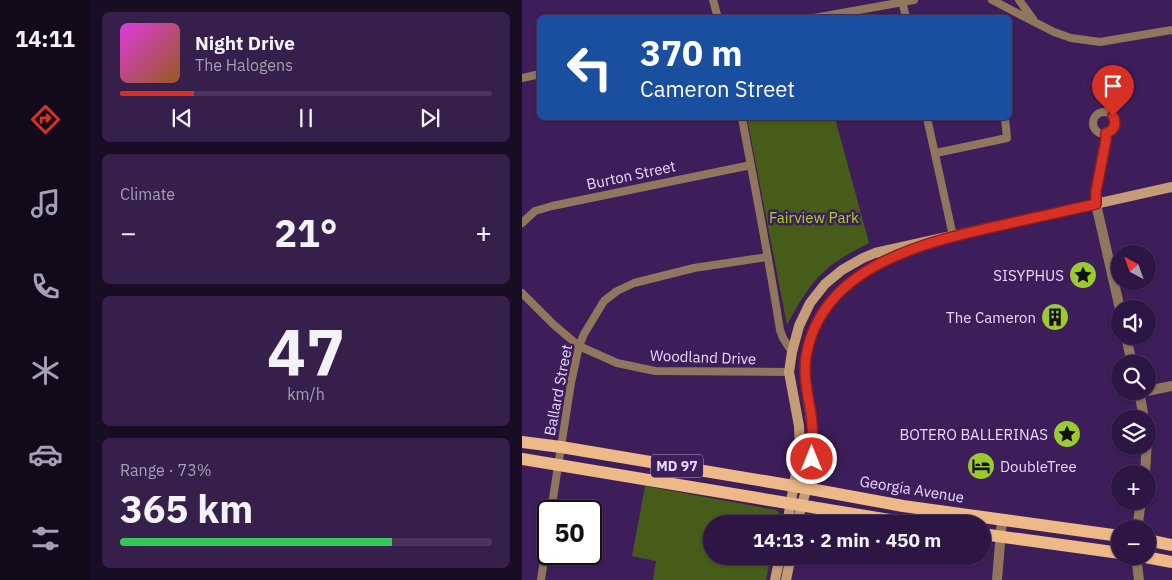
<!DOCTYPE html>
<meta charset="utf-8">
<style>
body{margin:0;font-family:"IBM Plex Sans",sans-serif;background:#361f4b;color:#f1f3f6;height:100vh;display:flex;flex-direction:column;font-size:19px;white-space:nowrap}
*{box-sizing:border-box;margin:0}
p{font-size:16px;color:#a79fb2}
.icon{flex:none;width:28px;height:28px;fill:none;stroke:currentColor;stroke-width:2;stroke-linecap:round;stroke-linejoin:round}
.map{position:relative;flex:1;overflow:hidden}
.details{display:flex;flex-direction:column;gap:12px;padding:12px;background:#190c25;width:432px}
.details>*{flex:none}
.banner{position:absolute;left:15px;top:15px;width:475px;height:105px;border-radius:8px;box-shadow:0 1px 4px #0004,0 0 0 1px #49355d;background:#1a4fa0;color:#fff;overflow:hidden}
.needle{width:32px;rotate:319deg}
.buttons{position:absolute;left:589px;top:245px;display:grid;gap:10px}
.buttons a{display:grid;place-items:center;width:45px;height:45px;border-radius:50%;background:#2e1644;box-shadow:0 1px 4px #0004,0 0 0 1px #49355d;font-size:25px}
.speed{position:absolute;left:15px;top:500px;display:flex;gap:10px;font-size:25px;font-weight:700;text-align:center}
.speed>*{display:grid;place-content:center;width:65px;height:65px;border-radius:50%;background:#2e1644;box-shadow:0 1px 4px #0004,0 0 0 1px #49355d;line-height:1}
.speed .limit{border:2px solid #111;border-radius:8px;background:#fff;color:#111}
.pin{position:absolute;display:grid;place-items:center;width:42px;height:42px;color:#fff;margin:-51px -21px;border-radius:50% 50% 50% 0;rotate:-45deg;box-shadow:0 0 5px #0007}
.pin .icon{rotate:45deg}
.me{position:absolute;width:55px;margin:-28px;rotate:0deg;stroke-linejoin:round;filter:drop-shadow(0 0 4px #0008)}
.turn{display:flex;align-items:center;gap:18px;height:105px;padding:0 20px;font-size:22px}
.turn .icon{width:65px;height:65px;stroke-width:2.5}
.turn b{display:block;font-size:35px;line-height:42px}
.big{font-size:38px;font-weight:800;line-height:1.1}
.details .widget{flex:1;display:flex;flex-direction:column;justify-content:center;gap:8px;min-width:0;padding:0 18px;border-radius:8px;background:#361f4b}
.details .dial{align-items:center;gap:0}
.dial b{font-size:65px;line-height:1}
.song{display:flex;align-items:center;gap:15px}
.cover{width:60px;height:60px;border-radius:8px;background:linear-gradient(135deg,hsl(300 70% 55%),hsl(30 70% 35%))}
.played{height:5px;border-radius:2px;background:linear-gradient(90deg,#d93025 20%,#49355d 20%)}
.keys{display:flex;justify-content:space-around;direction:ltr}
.heat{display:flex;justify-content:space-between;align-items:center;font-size:28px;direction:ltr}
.charge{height:8px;border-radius:4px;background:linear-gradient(90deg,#34c759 73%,#49355d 0)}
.trip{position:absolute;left:181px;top:515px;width:288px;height:50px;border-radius:25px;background:#2e1644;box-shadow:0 1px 4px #0004,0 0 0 1px #49355d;font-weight:800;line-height:50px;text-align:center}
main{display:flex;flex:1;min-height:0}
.tabs{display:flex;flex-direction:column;width:90px;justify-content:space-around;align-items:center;background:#12091b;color:#a79fb2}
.tabs .icon{width:35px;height:35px}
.tabs .on{color:#d93025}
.tabs b{font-size:22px;color:#f1f3f6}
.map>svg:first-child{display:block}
</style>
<main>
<nav class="tabs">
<b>14:11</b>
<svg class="icon on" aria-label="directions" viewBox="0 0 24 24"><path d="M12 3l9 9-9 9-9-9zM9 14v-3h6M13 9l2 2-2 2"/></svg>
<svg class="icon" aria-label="music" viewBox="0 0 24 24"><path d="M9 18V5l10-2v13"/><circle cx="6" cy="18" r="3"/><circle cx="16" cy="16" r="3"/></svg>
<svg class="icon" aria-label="phone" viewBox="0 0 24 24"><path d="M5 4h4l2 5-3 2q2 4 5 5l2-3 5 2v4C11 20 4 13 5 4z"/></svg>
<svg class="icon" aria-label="climate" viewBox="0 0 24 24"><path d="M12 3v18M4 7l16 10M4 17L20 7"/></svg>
<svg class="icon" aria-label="car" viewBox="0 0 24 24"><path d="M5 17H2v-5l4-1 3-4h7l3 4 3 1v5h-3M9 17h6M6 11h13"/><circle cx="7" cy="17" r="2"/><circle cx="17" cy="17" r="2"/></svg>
<svg class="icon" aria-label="filters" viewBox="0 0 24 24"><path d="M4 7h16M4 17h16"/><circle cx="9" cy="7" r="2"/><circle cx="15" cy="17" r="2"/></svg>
</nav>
<section class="details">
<div class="widget">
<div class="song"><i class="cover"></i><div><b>Night Drive</b><p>The Halogens</p></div></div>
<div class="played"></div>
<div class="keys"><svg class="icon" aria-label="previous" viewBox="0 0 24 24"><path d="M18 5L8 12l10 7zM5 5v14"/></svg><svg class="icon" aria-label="pause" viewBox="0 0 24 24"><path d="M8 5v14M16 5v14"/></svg><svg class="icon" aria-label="next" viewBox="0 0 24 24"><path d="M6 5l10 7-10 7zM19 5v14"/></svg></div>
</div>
<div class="widget"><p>Climate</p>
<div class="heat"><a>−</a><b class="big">21°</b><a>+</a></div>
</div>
<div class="widget dial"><b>47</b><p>km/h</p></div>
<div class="widget"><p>Range · 73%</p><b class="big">365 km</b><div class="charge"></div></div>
</section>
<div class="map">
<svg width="650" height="580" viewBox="0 0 650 580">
<rect width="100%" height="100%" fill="#3e1e5a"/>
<path fill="#475c18" d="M 225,118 L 313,118 L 347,243 C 301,266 289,280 265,325 Z
M 123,486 L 254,510 L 257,512 L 256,524 L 190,524 L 190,556 L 249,556 L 244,580 L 131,580 L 134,561 L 110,556 Z"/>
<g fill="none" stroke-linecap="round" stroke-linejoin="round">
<path stroke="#8f765d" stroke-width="8" d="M 191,0 L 196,18
M 380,0 L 384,18
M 470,0 L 532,32 L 549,38 L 578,42 L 650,30
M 497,0 L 511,19
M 292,18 L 392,0
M 0,78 L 18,74
M571 123a11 11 0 1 1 22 0a11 11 0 1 1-22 0Z
M 220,118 C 233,188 247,259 258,330 L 261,338 L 270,352
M 405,118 L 431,236
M 414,153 L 485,138 L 483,118
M 574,204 L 574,191 L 584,133
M 0,223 L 13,211 L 30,206 L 229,165
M 0,293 L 32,325 L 57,346 L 95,363 L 133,371 L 267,372
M 29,511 L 49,383 L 57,346 L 62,334 L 82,301 L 95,291 L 112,283 L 172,268 L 245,257
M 19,580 L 26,531"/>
<path stroke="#8f765d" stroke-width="10" d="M 574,204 L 598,309
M 604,336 L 610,364
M 617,391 L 622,419
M 625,391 L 650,386
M 623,474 L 625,439
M 615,529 L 619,501
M 614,556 L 617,580
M 475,580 L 480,519"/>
<path stroke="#c49c75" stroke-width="10" d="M 265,524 L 278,450 L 277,426 L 267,372 L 270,352 L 277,326 L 288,303 L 303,284 L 320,270 L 341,258 L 353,253 L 650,187
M 275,524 C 281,496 291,475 291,445 C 291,421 284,397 283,373 C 283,309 332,271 387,250
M 253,580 L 258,556
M 264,580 L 269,556"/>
<path stroke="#edb986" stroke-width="12" d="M 0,442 L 39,447 L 272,486 L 381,506 L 598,536
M 0,459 L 392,524
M 460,534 L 598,553
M 625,540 L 650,545
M 618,556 L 650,562"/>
</g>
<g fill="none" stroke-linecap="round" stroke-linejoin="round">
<g stroke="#8d1f18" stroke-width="12">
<path id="route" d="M 290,459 C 291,444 291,429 289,414 C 286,395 281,376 284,357 C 299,264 407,241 485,224 C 514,217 544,211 574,204 L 574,191 L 584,140 L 584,133 C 592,131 595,124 591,116"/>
</g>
<use href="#route" stroke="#d93025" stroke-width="9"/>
</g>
<defs>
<g id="sight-disc" transform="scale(1.4375)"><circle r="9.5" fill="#9cca31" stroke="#3e1e5a"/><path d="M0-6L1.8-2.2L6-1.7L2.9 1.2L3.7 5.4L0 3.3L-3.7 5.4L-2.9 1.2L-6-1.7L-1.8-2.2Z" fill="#111"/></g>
<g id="building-disc" transform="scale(1.4375)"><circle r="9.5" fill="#9cca31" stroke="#3e1e5a"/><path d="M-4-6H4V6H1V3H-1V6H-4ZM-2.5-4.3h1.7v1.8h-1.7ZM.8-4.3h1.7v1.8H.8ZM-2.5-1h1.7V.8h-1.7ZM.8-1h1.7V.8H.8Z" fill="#111"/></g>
<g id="hotel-disc" transform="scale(1.4375)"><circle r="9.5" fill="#9cca31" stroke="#3e1e5a"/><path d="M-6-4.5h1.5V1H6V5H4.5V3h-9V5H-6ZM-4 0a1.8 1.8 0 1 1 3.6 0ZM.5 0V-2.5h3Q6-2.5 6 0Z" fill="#111"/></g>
</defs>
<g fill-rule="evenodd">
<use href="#sight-disc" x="561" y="275"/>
<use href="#building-disc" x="533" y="317"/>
<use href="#sight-disc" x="545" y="434"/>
<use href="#hotel-disc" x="459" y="466"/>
</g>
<g text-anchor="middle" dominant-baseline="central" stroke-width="5" stroke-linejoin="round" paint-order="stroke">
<rect fill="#3e1e5a" stroke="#b5a0cc" stroke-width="1" x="129" y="454.5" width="52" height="23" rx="4"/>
<g font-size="14" font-weight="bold" fill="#e8d8fd">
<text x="155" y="466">MD 97</text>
</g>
<g font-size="15" fill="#e8d8fd" stroke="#3e1e5a">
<text transform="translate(109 175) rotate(-12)">Burton Street</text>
<text transform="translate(181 357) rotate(2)">Woodland Drive</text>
<text transform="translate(36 390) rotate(-79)">Ballard Street</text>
<text transform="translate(390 489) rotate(9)">Georgia Avenue</text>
</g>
<g font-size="15" fill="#a4d81e" stroke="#3e1e5a">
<text x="292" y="217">Fairview Park</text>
</g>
<g font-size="15" fill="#e8d8fd" stroke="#3e1e5a" text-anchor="end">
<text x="542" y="275">SISYPHUS</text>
<text x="514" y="317">The Cameron</text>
<text x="526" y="434">BOTERO BALLERINAS</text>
<text x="478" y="466" text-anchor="start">DoubleTree</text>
</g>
</g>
</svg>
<div class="buttons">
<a><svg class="needle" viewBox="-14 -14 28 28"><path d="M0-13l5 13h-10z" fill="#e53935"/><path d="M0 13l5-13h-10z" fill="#a79fb2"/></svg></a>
<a><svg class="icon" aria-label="sound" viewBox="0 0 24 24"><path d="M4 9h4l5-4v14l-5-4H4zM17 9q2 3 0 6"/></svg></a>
<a><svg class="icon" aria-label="search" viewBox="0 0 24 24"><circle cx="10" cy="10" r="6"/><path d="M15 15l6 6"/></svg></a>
<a><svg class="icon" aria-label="layers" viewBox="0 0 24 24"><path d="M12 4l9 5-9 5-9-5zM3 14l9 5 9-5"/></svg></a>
<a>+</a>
<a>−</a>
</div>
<div class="speed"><div class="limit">50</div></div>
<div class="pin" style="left:591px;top:116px;background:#d93025"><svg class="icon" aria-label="arrive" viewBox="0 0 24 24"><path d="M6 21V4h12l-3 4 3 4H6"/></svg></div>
<svg class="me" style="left:290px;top:459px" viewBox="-20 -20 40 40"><circle r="17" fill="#d93025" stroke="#fff" stroke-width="3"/><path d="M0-11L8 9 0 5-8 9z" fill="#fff"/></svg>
<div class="trip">14:13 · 2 min · 450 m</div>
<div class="banner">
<div class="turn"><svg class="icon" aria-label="left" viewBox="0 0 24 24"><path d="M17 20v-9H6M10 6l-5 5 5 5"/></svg><div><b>370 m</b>Cameron Street</div></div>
</div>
</div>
</main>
